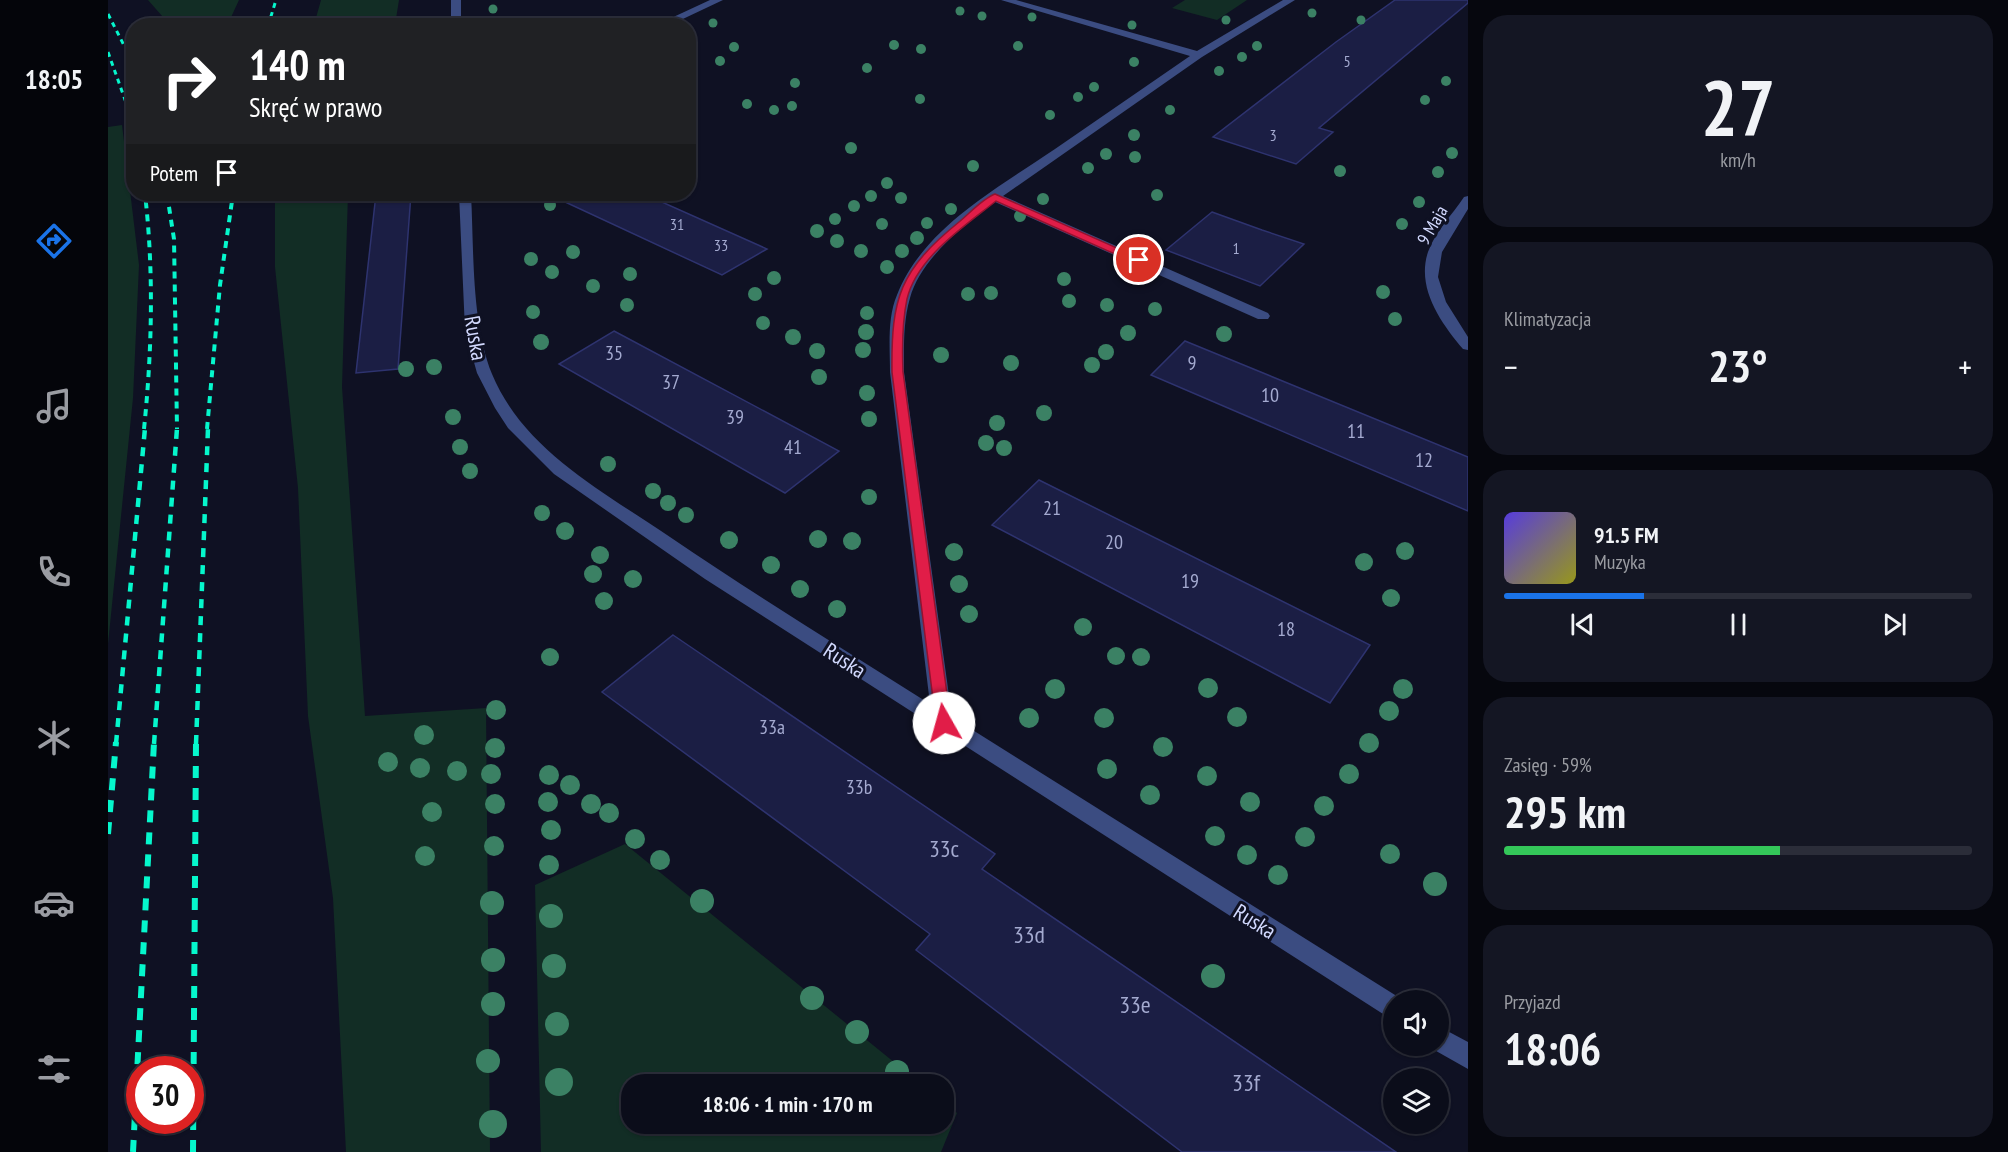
<!DOCTYPE html>
<html lang="pl">
<meta charset="utf-8">
<style>
body{margin:0;font-family:"PT Sans Narrow",sans-serif;background:#141623;color:#f1f3f6;height:100vh;display:flex;flex-direction:column;font-size:22px;white-space:nowrap}
*{box-sizing:border-box;margin:0}
p{font-size:20px;color:#9a9ca2}
.icon{flex:none;width:33px;height:33px;fill:none;stroke:currentColor;stroke-width:2;stroke-linecap:round;stroke-linejoin:round}
.map{position:relative;flex:1;overflow:hidden}
.sheet{display:flex;flex-direction:column;gap:15px;padding:15px;background:#06070e;width:540px}
.sheet>*{flex:none}
.top-card{position:absolute;left:18px;top:18px;width:570px;height:183px;border-radius:24px;box-shadow:0 2px 4px #0004,0 0 0 2px #2b2d39;background:#202124;color:#fff;overflow:hidden}
.controls{position:absolute;left:1275px;top:990px;display:grid;gap:12px}
.controls a{display:grid;place-items:center;width:66px;height:66px;border-radius:50%;background:#0b0d1a;box-shadow:0 2px 4px #0004,0 0 0 2px #2b2d39;font-size:30px}
.speed{position:absolute;left:18px;top:1056px;display:flex;gap:12px;font-size:30px;font-weight:700;text-align:center}
.speed>*{display:grid;place-content:center;width:78px;height:78px;border-radius:50%;background:#0b0d1a;box-shadow:0 2px 4px #0004,0 0 0 2px #2b2d39;line-height:1}
.speed .limit{border:9px solid #d22;background:#fff;color:#111}
.pin{position:absolute;display:grid;place-items:center;width:51px;height:51px;color:#fff;margin:-26px;border:3px solid #fff;border-radius:50%;box-shadow:0 2px 6px #0007}
.me{position:absolute;width:66px;margin:-33px;rotate:353deg;stroke-linejoin:round;filter:drop-shadow(0 0 4px #0008)}
.turn{display:flex;align-items:center;gap:21px;height:126px;padding:0 24px;font-size:27px}
.turn .icon{width:78px;height:78px;stroke-width:2.5}
.turn b{display:block;font-size:42px;line-height:51px}
.then{display:flex;align-items:center;height:57px;padding:0 24px;background:#0003;gap:12px;font-size:22px}
.big{font-size:45px;font-weight:600;line-height:1.1}
.sheet .tile{flex:1;display:flex;flex-direction:column;justify-content:center;gap:9px;min-width:0;padding:0 21px;border-radius:24px;background:#141623}
.sheet .dial{align-items:center;gap:0}
.dial b{font-size:78px;line-height:1}
.song{display:flex;align-items:center;gap:18px}
.cover{width:72px;height:72px;border-radius:9px;background:linear-gradient(135deg,hsl(250 70% 55%),hsl(60 70% 35%))}
.played{height:6px;border-radius:3px;background:linear-gradient(90deg,#1a73e8 30%,#2b2d39 30%)}
.keys{display:flex;justify-content:space-around;direction:ltr}
.heat{display:flex;justify-content:space-between;align-items:center;font-size:33px;direction:ltr}
.charge{height:9px;border-radius:4px;background:linear-gradient(90deg,#34c759 59%,#2b2d39 0)}
.trip{position:absolute;left:513px;top:1074px;width:333px;height:60px;border-radius:24px;background:#0b0d1a;box-shadow:0 2px 4px #0004,0 0 0 2px #2b2d39;font-weight:600;line-height:60px;text-align:center}
main{display:flex;flex:1;min-height:0}
.menu{display:flex;flex-direction:column;width:108px;justify-content:space-around;align-items:center;background:#04050a;color:#9a9ca2}
.menu .icon{width:42px;height:42px}
.menu .active{color:#1a73e8}
.menu b{font-size:27px;color:#f1f3f6}
.map>svg:first-child{display:block}
</style>
<main>
<nav class="menu">
<b>18:05</b>
<svg class="icon active" aria-label="directions" viewBox="0 0 24 24"><path d="M12 3l9 9-9 9-9-9zM9 14v-3h6M13 9l2 2-2 2"/></svg>
<svg class="icon" aria-label="music" viewBox="0 0 24 24"><path d="M9 18V5l10-2v13"/><circle cx="6" cy="18" r="3"/><circle cx="16" cy="16" r="3"/></svg>
<svg class="icon" aria-label="phone" viewBox="0 0 24 24"><path d="M5 4h4l2 5-3 2q2 4 5 5l2-3 5 2v4C11 20 4 13 5 4z"/></svg>
<svg class="icon" aria-label="climate" viewBox="0 0 24 24"><path d="M12 3v18M4 7l16 10M4 17L20 7"/></svg>
<svg class="icon" aria-label="car" viewBox="0 0 24 24"><path d="M5 17H2v-5l4-1 3-4h7l3 4 3 1v5h-3M9 17h6M6 11h13"/><circle cx="7" cy="17" r="2"/><circle cx="17" cy="17" r="2"/></svg>
<svg class="icon" aria-label="filters" viewBox="0 0 24 24"><path d="M4 7h16M4 17h16"/><circle cx="9" cy="7" r="2"/><circle cx="15" cy="17" r="2"/></svg>
</nav>
<div class="map">
<svg width="1360" height="1152" viewBox="0 0 1360 1152">
<rect width="100%" height="100%" fill="#0f1123"/>
<path fill="#122d25" d="M 40,0 L 131,0 L 119,26 L 62,25 Z
M 213,0 L 291,0 L 287,25 L 206,25 Z
M 1077,0 L 1139,0 L 1109,20 L 1064,8 Z
M 14,125 L 31,265 L 25,398 L 0,644 L 0,127 Z
M 167,194 L 240,194 L 234,387 L 257,716 L 378,708 L 382,1152 L 238,1152 L 225,898 L 200,716 L 190,488 L 167,267 Z
M 517,844 L 813,1084 L 524,1084 L 524,1124 L 836,1124 L 836,1102 L 849,1113 L 833,1152 L 433,1152 L 427,885 Z"/>
<path fill="#1b1e44" stroke="#2e336f" stroke-width="1.5" d="M 1287,0 L 1360,0 L 1360,3 L 1211,128 L 1225,132 L 1188,164 L 1105,137 L 1228,42 Z
M 268,194 L 303,194 L 290,369 L 248,373 Z
M 440,194 L 536,194 L 659,249 L 614,275 Z
M 1104,212 L 1154,230 L 1196,244 L 1152,286 L 1058,250 Z
M 506,331 L 731,451 L 677,493 L 451,364 Z
M 1077,341 L 1360,457 L 1360,511 L 1043,375 Z
M 931,480 L 1262,645 L 1222,703 L 884,525 Z
M 565,635 L 887,854 L 874,869 L 1288,1152 L 1074,1152 L 808,950 L 822,934 L 494,692 Z"/>
<g fill="none" stroke-linecap="round" stroke-linejoin="round">
<path fill="#3b4c81" fill-rule="evenodd" d="M 343,0 L 353,0 L 353,26 L 343,26 Z
M 602,0 L 615,0 L 560,26 L 546,26 Z
M 893,0 L 908,0 L 1089,51 L 1175,0 L 1187,0 L 1094,57 L 895,196 L 1160,313 L 1162,316 L 1160,319 L 1150,319 L 887,202 C 857,223 812,260 802,298 C 795,322 796,347 796,372 L 844,717 L 1295,1000 L 1286,1000 L 1286,1021 L 597,579 L 446,474 L 400,428 L 387,408 L 369,373 L 357,330 L 351,194 L 363,194 C 366,250 363,322 384,374 C 416,451 496,492 562,537 C 647,595 735,649 822,704 L 782,372 C 782,348 779,318 789,295 C 815,228 890,188 947,149 C 992,118 1037,87 1082,56 Z
M 505,18 L 511,18 L 528,26 L 513,26 L 505,22 Z
M 1360,196 L 1360,209 L 1334,252 L 1330,277 L 1338,302 L 1360,337 L 1360,350 L 1355,349 C 1333,323 1308,288 1320,252 C 1327,232 1344,215 1356,197 Z
M 1330,1026 L 1360,1042 L 1360,1069 L 1321,1047 L 1330,1046 Z"/>
<path stroke="#05f7cc" stroke-width="3" stroke-dasharray="5 4.5" stroke-linecap="butt" d="M 0,14 L 26,65
M 160,26 L 168,0
M 0,52 L 26,125"/>
<path stroke="#05f7cc" stroke-width="4" stroke-dasharray="7 6" stroke-linecap="butt" d="M 59,194 L 66,239 L 69,429
M 36,429 C 44,351 46,272 37,194
M 99,429 L 112,285 L 125,194"/>
<path stroke="#05f7cc" stroke-width="4.5" stroke-dasharray="9 8" stroke-linecap="butt" d="M 8,744 L 37,428
M 46,744 L 69,428
M 88,744 L 100,428"/>
<path stroke="#05f7cc" stroke-width="6" stroke-dasharray="12 10" stroke-linecap="butt" d="M 0,834 L 8,742
M 25,1152 L 46,742
M 85,1152 L 88,742"/>
</g>
<g fill="#3b8164">
<circle cx="385" cy="9" r="4.5"/>
<circle cx="852" cy="11" r="4.5"/>
<circle cx="1204" cy="13" r="4.5"/>
<circle cx="874" cy="16" r="4.5"/>
<circle cx="924" cy="17" r="4.5"/>
<circle cx="1118" cy="20" r="4.5"/>
<circle cx="1253" cy="20" r="4.5"/>
<circle cx="605" cy="23" r="4.5"/>
<circle cx="1024" cy="25" r="4.5"/>
<circle cx="786" cy="45" r="5"/>
<circle cx="910" cy="46" r="5"/>
<circle cx="1149" cy="46" r="5"/>
<circle cx="626" cy="47" r="5"/>
<circle cx="813" cy="49" r="5"/>
<circle cx="1134" cy="57" r="5"/>
<circle cx="612" cy="61" r="5"/>
<circle cx="1026" cy="62" r="5"/>
<circle cx="759" cy="68" r="5"/>
<circle cx="1111" cy="71" r="5"/>
<circle cx="1338" cy="81" r="5"/>
<circle cx="687" cy="83" r="5"/>
<circle cx="986" cy="87" r="5"/>
<circle cx="970" cy="97" r="5"/>
<circle cx="812" cy="99" r="5"/>
<circle cx="1317" cy="100" r="5"/>
<circle cx="639" cy="104" r="5"/>
<circle cx="684" cy="106" r="5"/>
<circle cx="666" cy="110" r="5"/>
<circle cx="1062" cy="110" r="5"/>
<circle cx="942" cy="115" r="5"/>
<circle cx="1026" cy="135" r="6"/>
<circle cx="743" cy="148" r="6"/>
<circle cx="1344" cy="153" r="6"/>
<circle cx="998" cy="154" r="6"/>
<circle cx="1027" cy="157" r="6"/>
<circle cx="865" cy="166" r="6"/>
<circle cx="980" cy="168" r="6"/>
<circle cx="1232" cy="171" r="6"/>
<circle cx="1330" cy="172" r="6"/>
<circle cx="779" cy="183" r="6"/>
<circle cx="1049" cy="195" r="6"/>
<circle cx="763" cy="196" r="6"/>
<circle cx="793" cy="198" r="6"/>
<circle cx="935" cy="199" r="6"/>
<circle cx="1311" cy="202" r="6"/>
<circle cx="442" cy="205" r="6"/>
<circle cx="746" cy="206" r="6"/>
<circle cx="843" cy="209" r="6"/>
<circle cx="912" cy="216" r="6"/>
<circle cx="727" cy="219" r="6"/>
<circle cx="819" cy="223" r="6"/>
<circle cx="774" cy="224" r="6"/>
<circle cx="1294" cy="224" r="6"/>
<circle cx="709" cy="231" r="7"/>
<circle cx="809" cy="238" r="7"/>
<circle cx="729" cy="241" r="7"/>
<circle cx="753" cy="251" r="7"/>
<circle cx="794" cy="251" r="7"/>
<circle cx="465" cy="252" r="7"/>
<circle cx="423" cy="259" r="7"/>
<circle cx="779" cy="267" r="7"/>
<circle cx="444" cy="272" r="7"/>
<circle cx="522" cy="274" r="7"/>
<circle cx="666" cy="278" r="7"/>
<circle cx="956" cy="279" r="7"/>
<circle cx="485" cy="286" r="7"/>
<circle cx="1275" cy="292" r="7"/>
<circle cx="883" cy="293" r="7"/>
<circle cx="647" cy="294" r="7"/>
<circle cx="860" cy="294" r="7"/>
<circle cx="961" cy="301" r="7"/>
<circle cx="519" cy="305" r="7"/>
<circle cx="999" cy="305" r="7"/>
<circle cx="1047" cy="309" r="7"/>
<circle cx="425" cy="312" r="7"/>
<circle cx="759" cy="313" r="7"/>
<circle cx="1287" cy="319" r="7"/>
<circle cx="655" cy="323" r="7"/>
<circle cx="758" cy="332" r="8"/>
<circle cx="1020" cy="333" r="8"/>
<circle cx="1116" cy="334" r="8"/>
<circle cx="685" cy="337" r="8"/>
<circle cx="433" cy="342" r="8"/>
<circle cx="755" cy="350" r="8"/>
<circle cx="709" cy="351" r="8"/>
<circle cx="998" cy="352" r="8"/>
<circle cx="833" cy="355" r="8"/>
<circle cx="903" cy="363" r="8"/>
<circle cx="984" cy="365" r="8"/>
<circle cx="326" cy="367" r="8"/>
<circle cx="298" cy="369" r="8"/>
<circle cx="711" cy="377" r="8"/>
<circle cx="759" cy="393" r="8"/>
<circle cx="936" cy="413" r="8"/>
<circle cx="345" cy="417" r="8"/>
<circle cx="761" cy="419" r="8"/>
<circle cx="889" cy="423" r="8"/>
<circle cx="878" cy="443" r="8"/>
<circle cx="352" cy="447" r="8"/>
<circle cx="896" cy="448" r="8"/>
<circle cx="500" cy="464" r="8"/>
<circle cx="362" cy="471" r="8"/>
<circle cx="545" cy="491" r="8"/>
<circle cx="761" cy="497" r="8"/>
<circle cx="560" cy="503" r="8"/>
<circle cx="434" cy="513" r="8"/>
<circle cx="578" cy="515" r="8"/>
<circle cx="457" cy="531" r="9"/>
<circle cx="710" cy="539" r="9"/>
<circle cx="621" cy="540" r="9"/>
<circle cx="744" cy="541" r="9"/>
<circle cx="1297" cy="551" r="9"/>
<circle cx="846" cy="552" r="9"/>
<circle cx="492" cy="555" r="9"/>
<circle cx="1256" cy="562" r="9"/>
<circle cx="663" cy="565" r="9"/>
<circle cx="485" cy="574" r="9"/>
<circle cx="525" cy="579" r="9"/>
<circle cx="851" cy="584" r="9"/>
<circle cx="692" cy="589" r="9"/>
<circle cx="1283" cy="598" r="9"/>
<circle cx="496" cy="601" r="9"/>
<circle cx="729" cy="609" r="9"/>
<circle cx="861" cy="614" r="9"/>
<circle cx="975" cy="627" r="9"/>
<circle cx="1008" cy="656" r="9"/>
<circle cx="442" cy="657" r="9"/>
<circle cx="1033" cy="657" r="9"/>
<circle cx="1100" cy="688" r="10"/>
<circle cx="947" cy="689" r="10"/>
<circle cx="1295" cy="689" r="10"/>
<circle cx="388" cy="710" r="10"/>
<circle cx="1281" cy="711" r="10"/>
<circle cx="1129" cy="717" r="10"/>
<circle cx="921" cy="718" r="10"/>
<circle cx="996" cy="718" r="10"/>
<circle cx="316" cy="735" r="10"/>
<circle cx="1261" cy="743" r="10"/>
<circle cx="1055" cy="747" r="10"/>
<circle cx="387" cy="748" r="10"/>
<circle cx="280" cy="762" r="10"/>
<circle cx="312" cy="768" r="10"/>
<circle cx="999" cy="769" r="10"/>
<circle cx="349" cy="771" r="10"/>
<circle cx="383" cy="774" r="10"/>
<circle cx="1241" cy="774" r="10"/>
<circle cx="441" cy="775" r="10"/>
<circle cx="1099" cy="776" r="10"/>
<circle cx="462" cy="785" r="10"/>
<circle cx="1042" cy="795" r="10"/>
<circle cx="440" cy="802" r="10"/>
<circle cx="1142" cy="802" r="10"/>
<circle cx="387" cy="804" r="10"/>
<circle cx="483" cy="804" r="10"/>
<circle cx="1216" cy="806" r="10"/>
<circle cx="324" cy="812" r="10"/>
<circle cx="501" cy="813" r="10"/>
<circle cx="443" cy="830" r="10"/>
<circle cx="1107" cy="836" r="10"/>
<circle cx="1197" cy="837" r="10"/>
<circle cx="527" cy="839" r="10"/>
<circle cx="386" cy="846" r="10"/>
<circle cx="1282" cy="854" r="10"/>
<circle cx="1139" cy="855" r="10"/>
<circle cx="317" cy="856" r="10"/>
<circle cx="552" cy="860" r="10"/>
<circle cx="441" cy="865" r="10"/>
<circle cx="1170" cy="875" r="10"/>
<circle cx="1327" cy="884" r="12"/>
<circle cx="594" cy="901" r="12"/>
<circle cx="384" cy="903" r="12"/>
<circle cx="443" cy="916" r="12"/>
<circle cx="385" cy="960" r="12"/>
<circle cx="446" cy="966" r="12"/>
<circle cx="1105" cy="976" r="12"/>
<circle cx="704" cy="998" r="12"/>
<circle cx="385" cy="1004" r="12"/>
<circle cx="449" cy="1024" r="12"/>
<circle cx="749" cy="1032" r="12"/>
<circle cx="380" cy="1061" r="12"/>
<circle cx="789" cy="1072" r="12"/>
<circle cx="451" cy="1082" r="14"/>
<circle cx="385" cy="1124" r="14"/>
</g>
<path fill="#e11d48" stroke="#92132f" stroke-width="1.5" d="M 887,194 L 1036,260 L 1027,263 L 888,201 C 857,226 809,257 799,299 C 794,323 794,348 795,372 L 843,723 L 841,728 L 836,729 L 830,728 L 828,723 L 784,372 C 783,297 792,270 851,222 C 862,213 874,199 887,194 Z"/>
<g text-anchor="middle" dominant-baseline="central" stroke-width="6" stroke-linejoin="round" paint-order="stroke">
<g font-size="16" fill="#a4aad0">
<text x="1239" y="61">5</text>
<text x="1165" y="135">3</text>
<text x="569" y="224">31</text>
<text x="613" y="245">33</text>
<text x="1128" y="248">1</text>
</g>
<g font-size="18" fill="#d2d9fe" stroke="#0f1123">
<text transform="translate(1324 225) rotate(-60)">9 Maja</text>
</g>
<g font-size="20" fill="#a4aad0">
<text x="506" y="353">35</text>
<text x="1084" y="363">9</text>
<text x="563" y="382">37</text>
<text x="1162" y="395">10</text>
<text x="627" y="417">39</text>
<text x="1248" y="431">11</text>
<text x="685" y="447">41</text>
<text x="1316" y="460">12</text>
<text x="944" y="508">21</text>
<text x="1006" y="542">20</text>
<text x="1082" y="581">19</text>
<text x="1178" y="629">18</text>
<text x="664" y="727">33a</text>
<text x="751" y="787">33b</text>
</g>
<g font-size="22" fill="#d2d9fe" stroke="#0f1123">
<text transform="translate(368 338) rotate(80)">Ruska</text>
<text transform="translate(737 660) rotate(33)">Ruska</text>
<text transform="translate(1147 921) rotate(32)">Ruska</text>
</g>
<g font-size="24" fill="#a4aad0">
<text x="836" y="848">33c</text>
<text x="921" y="934">33d</text>
<text x="1027" y="1004">33e</text>
<text x="1138" y="1082">33f</text>
</g>
</g>
</svg>
<div class="controls">
<a><svg class="icon" aria-label="sound" viewBox="0 0 24 24"><path d="M4 9h4l5-4v14l-5-4H4zM17 9q2 3 0 6"/></svg></a>
<a><svg class="icon" aria-label="layers" viewBox="0 0 24 24"><path d="M12 4l9 5-9 5-9-5zM3 14l9 5 9-5"/></svg></a>
</div>
<div class="speed"><div class="limit">30</div></div>
<div class="pin" style="left:1031px;top:260px;background:#d93025"><svg class="icon" aria-label="arrive" viewBox="0 0 24 24"><path d="M6 21V4h12l-3 4 3 4H6"/></svg></div>
<svg class="me" style="left:836px;top:723px" viewBox="-20 -20 40 40"><circle r="19" fill="#fff"/><path d="M0-13L10 11 0 6-10 11z" fill="#e11d48"/></svg>
<div class="trip">18:06 · 1 min · 170 m</div>
<div class="top-card">
<div class="turn"><svg class="icon" aria-label="right" viewBox="0 0 24 24"><path d="M7 20v-9h11M14 6l5 5-5 5"/></svg><div><b>140 m</b>Skręć w prawo</div></div>
<div class="then">Potem<svg class="icon" aria-label="arrive" viewBox="0 0 24 24"><path d="M6 21V4h12l-3 4 3 4H6"/></svg></div>
</div>
</div>
<section class="sheet">
<div class="tile dial"><b>27</b><p>km/h</p></div>
<div class="tile"><p>Klimatyzacja</p>
<div class="heat"><a>−</a><b class="big">23°</b><a>+</a></div>
</div>
<div class="tile">
<div class="song"><i class="cover"></i><div><b>91.5 FM</b><p>Muzyka</p></div></div>
<div class="played"></div>
<div class="keys"><svg class="icon" aria-label="previous" viewBox="0 0 24 24"><path d="M18 5L8 12l10 7zM5 5v14"/></svg><svg class="icon" aria-label="pause" viewBox="0 0 24 24"><path d="M8 5v14M16 5v14"/></svg><svg class="icon" aria-label="next" viewBox="0 0 24 24"><path d="M6 5l10 7-10 7zM19 5v14"/></svg></div>
</div>
<div class="tile"><p>Zasięg · 59%</p><b class="big">295 km</b><div class="charge"></div></div>
<div class="tile"><p>Przyjazd</p><b class="big">18:06</b></div>
</section>
</main>
